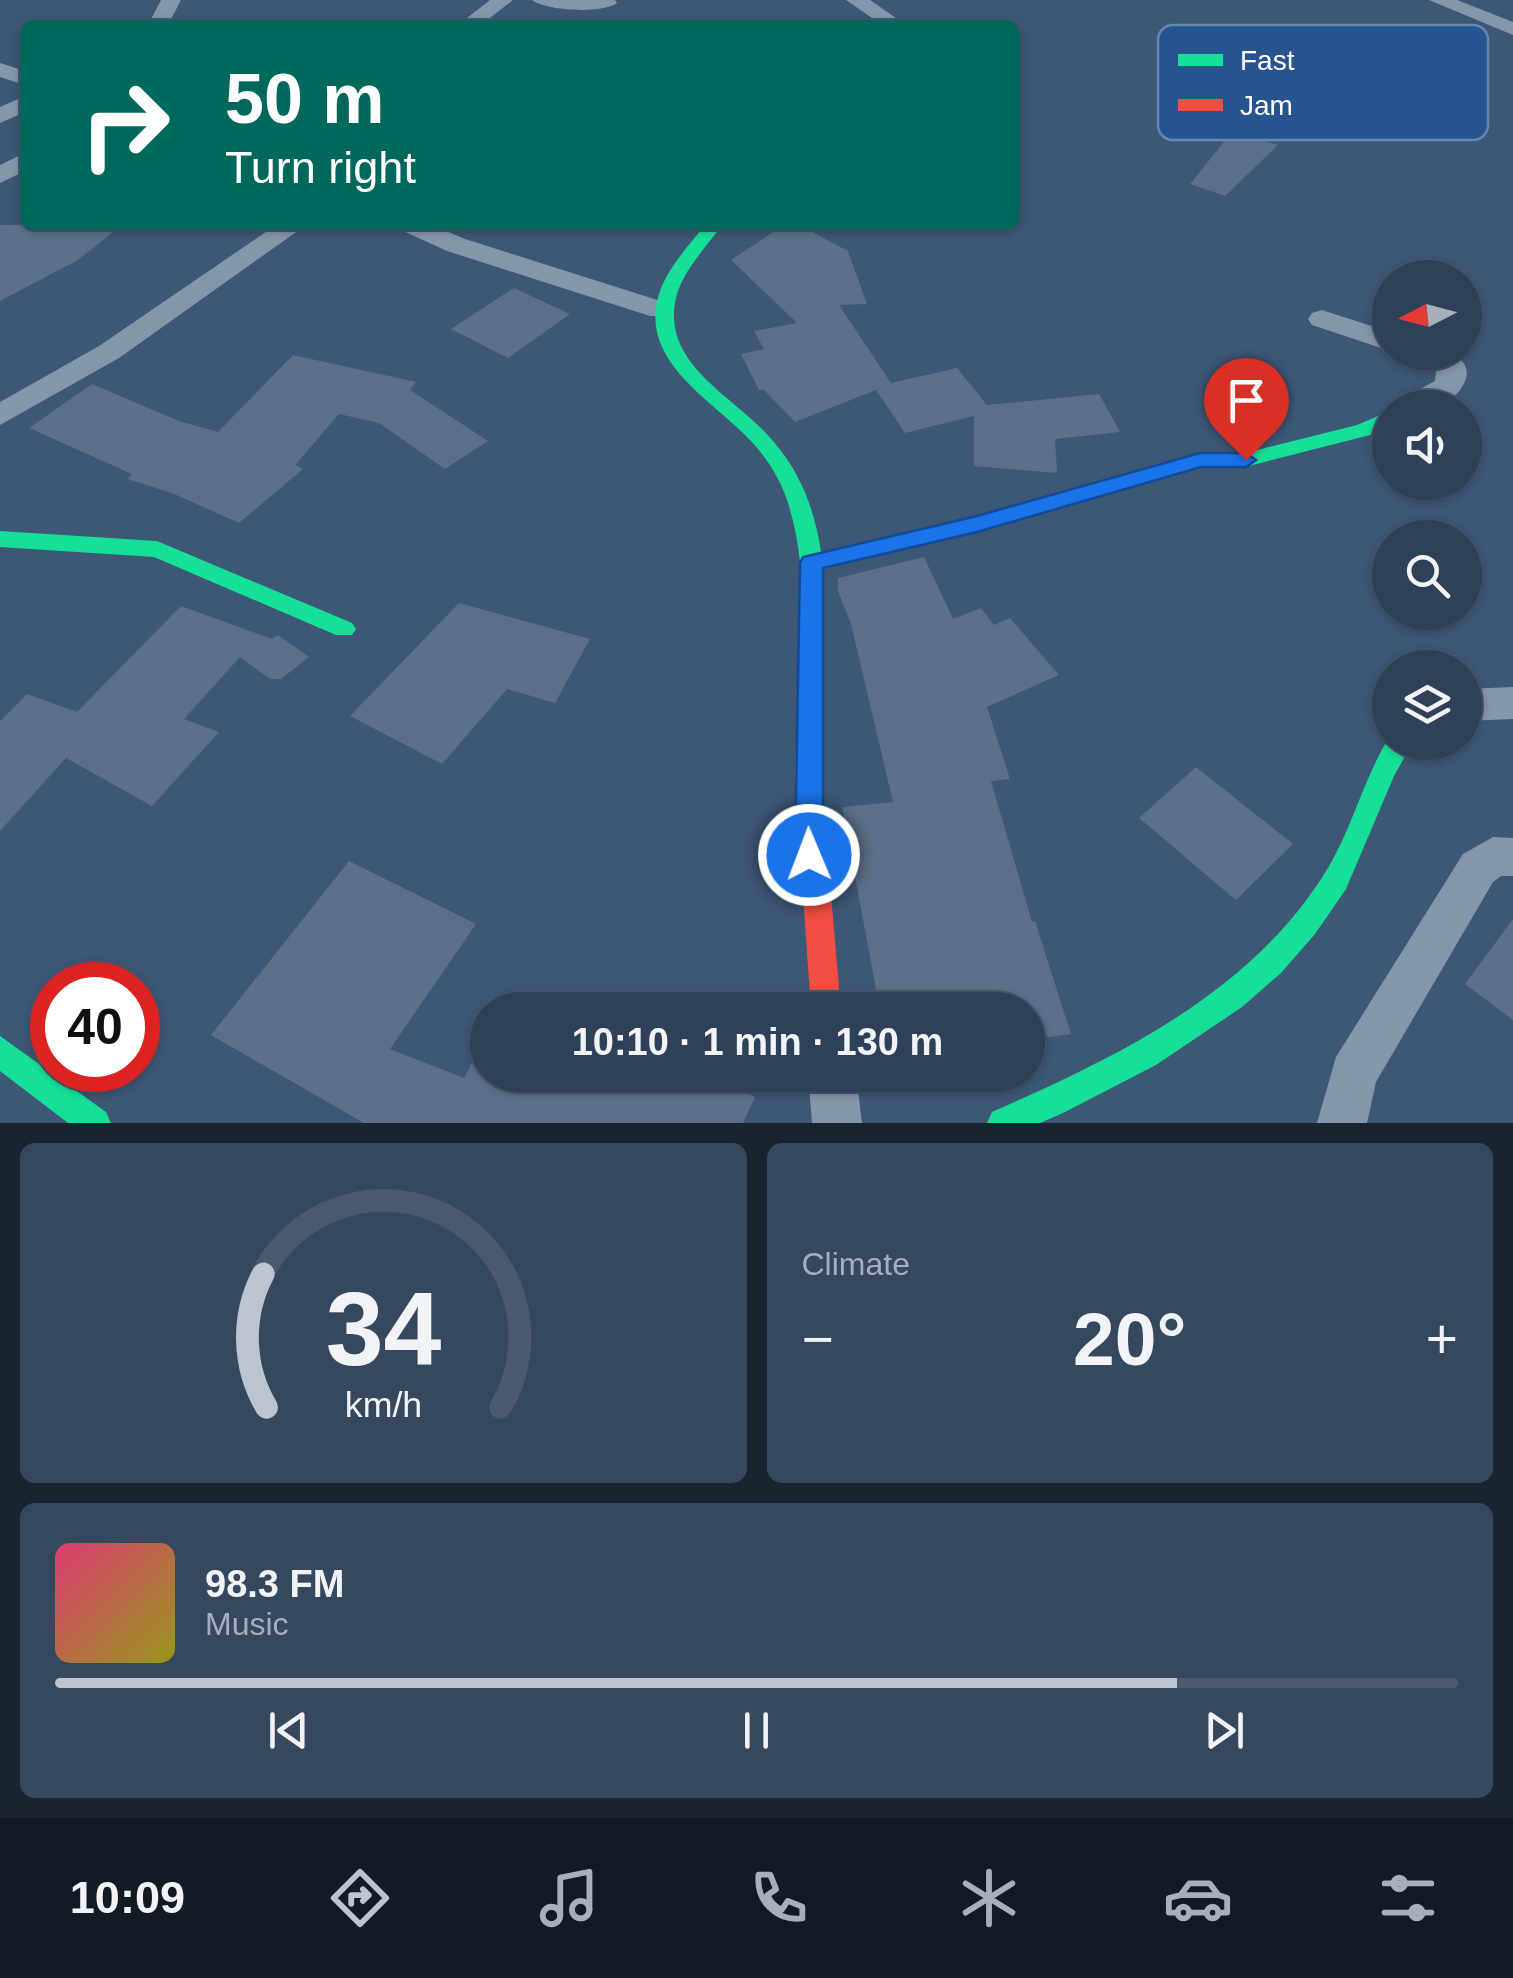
<!DOCTYPE html>
<meta charset="utf-8">
<style>
body{margin:0;font-family:Helvetica,sans-serif;background:#36485e;color:#f1f3f6;height:100vh;display:flex;flex-direction:column;font-size:38px;white-space:nowrap}
*{box-sizing:border-box;margin:0}
p{font-size:32px;color:#a7afba}
.icon{flex:none;width:55px;height:55px;fill:none;stroke:currentColor;stroke-width:2;stroke-linecap:round;stroke-linejoin:round}
.map{position:relative;height:1123px;overflow:hidden}
.panel{display:flex;flex-direction:column;gap:20px;padding:20px;background:#192430;flex:1}
.panel>*{flex:none}
.top-card{position:absolute;left:20px;top:20px;width:1000px;height:210px;border-radius:15px;box-shadow:0 2px 8px #0004,0 0 0 2px #495a6e;background:#00695c;color:#fff;overflow:hidden}
.needle{width:65px;rotate:264deg}
.tools{position:absolute;left:1372px;top:260px;display:grid;gap:20px}
.tools a{display:grid;place-items:center;width:110px;height:110px;border-radius:50%;background:#2e4158;box-shadow:0 2px 8px #0004,0 0 0 2px #495a6e;font-size:50px}
.speed{position:absolute;left:30px;top:962px;display:flex;gap:20px;font-size:50px;font-weight:700;text-align:center}
.speed>*{display:grid;place-content:center;width:130px;height:130px;border-radius:50%;background:#2e4158;box-shadow:0 2px 8px #0004,0 0 0 2px #495a6e;line-height:1}
.speed .limit{border:15px solid #d22;background:#fff;color:#111}
.pin{position:absolute;display:grid;place-items:center;width:85px;height:85px;color:#fff;margin:-102px -42px;border-radius:50% 50% 50% 0;rotate:-45deg;box-shadow:0 0 10px #0007}
.pin .icon{rotate:45deg}
.me{position:absolute;width:110px;margin:-55px;rotate:359deg;stroke-linejoin:round;filter:drop-shadow(0 0 8px #0008)}
.turn{display:flex;align-items:center;gap:35px;height:210px;padding:0 40px;font-size:45px}
.turn .icon{width:130px;height:130px;stroke-width:2.5}
.turn b{display:block;font-size:70px;line-height:85px}
.big{font-size:75px;font-weight:800;line-height:1.1}
.panel .widget{flex:1;display:flex;flex-direction:column;justify-content:center;gap:15px;min-width:0;padding:0 35px;border-radius:15px;background:#36485e}
.panel .dial{align-items:center;gap:0}
.dial svg{height:260px;overflow:visible;fill:none;stroke:#495a6e;stroke-width:7;stroke-linecap:round;text-anchor:middle}
.dial text{fill:#f1f3f6;stroke:none}
.song{display:flex;align-items:center;gap:30px}
.cover{width:120px;height:120px;border-radius:15px;background:linear-gradient(135deg,hsl(340 70% 55%),hsl(60 70% 35%))}
.played{height:10px;border-radius:5px;background:linear-gradient(90deg,#bbc4cf 80%,#495a6e 80%)}
.keys{display:flex;justify-content:space-around;direction:ltr}
.heat{display:flex;justify-content:space-between;align-items:center;font-size:55px;direction:ltr}
.panel .tiles{flex:1;display:grid;gap:20px;grid-template-columns:1fr 1fr}
.widget:last-child{grid-column:span 2}
.trip{position:absolute;left:470px;top:992px;width:575px;height:100px;border-radius:50px;background:#2e4158;box-shadow:0 2px 8px #0004,0 0 0 2px #495a6e;font-weight:800;line-height:100px;text-align:center}
.dock{display:flex;height:160px;justify-content:space-around;align-items:center;background:#121a23;color:#a7afba}
.dock .icon{width:70px;height:70px}
.dock .current{color:#bbc4cf}
.dock b{font-size:45px;color:#f1f3f6}
.map>svg:first-child{display:block}
</style>
<div class="map">
<svg width="1513" height="1123" viewBox="0 0 1513 1123">
<rect width="100%" height="100%" fill="#3d5776"/>
<path fill="#5b6f88" d="M 1232,132 L 1278,145 L 1225,196 L 1190,184 Z
M 0,225 L 122,225 L 78,260 L 0,301 Z
M 784,225 L 799,225 L 848,251 L 867,304 L 839,305 L 891,383 L 957,368 L 987,405 L 1099,394 L 1120,432 L 1055,439 L 1057,473 L 974,466 L 974,416 L 905,433 L 876,390 L 795,422 L 764,390 L 759,390 L 741,354 L 764,349 L 754,331 L 797,323 L 731,260 Z
M 514,288 L 570,314 L 508,358 L 451,329 Z
M 293,355 L 416,382 L 410,390 L 488,441 L 445,469 L 379,423 L 339,414 L 295,465 L 303,469 L 239,523 L 172,493 L 127,479 L 132,474 L 29,428 L 92,384 L 179,421 L 218,432 Z
M 924,557 L 953,619 L 981,608 L 994,625 L 1010,618 L 1059,675 L 987,707 L 1010,779 L 991,781 L 1032,922 L 1035,921 L 1071,1034 L 1028,1040 L 1028,1010 L 880,1010 L 842,807 L 893,802 L 851,624 L 838,591 L 838,578 Z
M 459,603 L 590,639 L 555,703 L 507,689 L 442,764 L 350,716 Z
M 181,606 L 272,639 L 278,635 L 309,657 L 281,679 L 270,679 L 240,657 L 184,719 L 219,732 L 152,806 L 66,758 L 0,831 L 0,721 L 27,694 L 77,712 Z
M 1196,767 L 1293,844 L 1236,900 L 1139,818 Z
M 349,861 L 476,924 L 390,1049 L 464,1078 L 488,1031 L 488,1075 L 713,1075 L 755,1097 L 743,1123 L 364,1123 L 211,1035 Z
M 1513,919 L 1513,1020 L 1465,984 Z
M 508,991 L 564,1010 L 498,1010 Z"/>
<g fill="none" stroke-linecap="round" stroke-linejoin="round">
<path fill="#8496a9" fill-rule="evenodd" d="M 161,0 L 181,0 L 168,25 L 148,25 Z
M 490,0 L 513,0 L 481,25 L 458,25 Z
M 532,0 L 615,0 L 617,3 C 602,14 547,11 532,0 Z
M 846,0 L 870,0 L 906,25 L 882,25 Z
M 1429,0 L 1457,0 L 1513,22 L 1513,35 Z
M 0,63 L 25,71 L 25,85 L 0,77 Z
M 25,96 L 25,112 L 0,123 L 0,107 Z
M 25,153 L 25,171 L 0,183 L 0,165 Z
M 276,225 L 306,225 L 119,358 L 0,425 L 0,402 L 99,346 Z
M 397,225 L 432,225 L 465,239 L 670,304 L 674,310 L 670,316 L 650,316 L 447,251 L 401,230 Z
M 1322,310 L 1390,332 L 1390,351 L 1312,325 L 1308,319 L 1312,313 Z
M 1411,352 C 1423,352 1439,350 1450,354 C 1485,367 1458,401 1434,408 C 1422,410 1406,408 1394,408 L 1398,401 L 1435,381 L 1436,371 Z
M 1513,687 L 1513,719 L 1465,721 L 1465,689 Z
M 1493,837 L 1513,838 L 1513,876 L 1501,876 L 1493,882 L 1376,1082 L 1367,1123 L 1317,1123 L 1336,1057 L 1463,854 Z
M 808,1075 L 856,1075 L 862,1123 L 812,1123 Z"/>
<path fill="#16e098" fill-rule="evenodd" d="M 705,225 L 722,225 C 705,249 680,273 675,303 C 664,367 739,399 773,441 C 801,473 815,511 821,552 L 977,516 L 1200,453 L 1245,453 L 1357,425 L 1390,411 L 1390,426 L 1370,435 L 1245,467 L 1200,467 L 977,532 L 823,568 L 821,780 L 817,788 L 808,791 L 799,788 L 795,780 C 797,691 815,593 789,506 C 782,482 768,459 751,441 C 715,402 644,365 657,302 C 663,272 687,248 705,225 Z
M 0,531 L 157,541 L 352,623 L 356,629 L 352,635 L 336,635 L 154,557 L 0,547 Z
M 1390,736 L 1390,742 L 1413,742 L 1394,776 L 1346,889 L 1315,934 L 1281,973 L 1242,1007 L 1156,1065 L 1063,1113 L 1040,1123 L 987,1123 L 992,1112 C 1119,1056 1253,992 1328,868 C 1353,826 1364,777 1390,736 Z
M 0,1036 L 106,1112 L 111,1123 L 68,1123 L 0,1071 Z"/>
<path fill="#f24e42" fill-rule="evenodd" d="M 808,769 L 817,772 L 821,780 L 841,1010 L 811,1010 L 795,780 L 799,772 Z"/>
</g>
<path fill="#1a73e8" stroke="#114b97" stroke-width="2.5" d="M 1200,453 L 1246,453 L 1256,460 L 1246,467 L 1201,467 L 977,532 L 823,568 L 823,855 L 819,864 L 809,868 L 799,864 L 795,855 L 800,563 L 803,557 L 977,516 Z"/>
<rect x="1158" y="25" width="330" height="115" rx="15" fill="#25548e" stroke="#6687b0" stroke-width="2.5"/>
<rect x="1178" y="54" width="45" height="12" fill="#16e098"/>
<rect x="1178" y="99" width="45" height="12" fill="#f24e42"/>
<g font-size="28" fill="#fff">
<text x="1240" y="70">Fast</text>
<text x="1240" y="115">Jam</text>
</g>
</svg>
<div class="tools">
<a><svg class="needle" viewBox="-14 -14 28 28"><path d="M0-13l5 13h-10z" fill="#e53935"/><path d="M0 13l5-13h-10z" fill="#a7afba"/></svg></a>
<a><svg class="icon" aria-label="sound" viewBox="0 0 24 24"><path d="M4 9h4l5-4v14l-5-4H4zM17 9q2 3 0 6"/></svg></a>
<a><svg class="icon" aria-label="search" viewBox="0 0 24 24"><circle cx="10" cy="10" r="6"/><path d="M15 15l6 6"/></svg></a>
<a><svg class="icon" aria-label="layers" viewBox="0 0 24 24"><path d="M12 4l9 5-9 5-9-5zM3 14l9 5 9-5"/></svg></a>
</div>
<div class="speed"><div class="limit">40</div></div>
<div class="pin" style="left:1246px;top:460px;background:#d93025"><svg class="icon" aria-label="arrive" viewBox="0 0 24 24"><path d="M6 21V4h12l-3 4 3 4H6"/></svg></div>
<svg class="me" style="left:809px;top:855px" viewBox="-20 -20 40 40"><circle r="17" fill="#1a73e8" stroke="#fff" stroke-width="3"/><path d="M0-11L8 9 0 5-8 9z" fill="#fff"/></svg>
<div class="trip">10:10 · 1 min · 130 m</div>
<div class="top-card">
<div class="turn"><svg class="icon" aria-label="right" viewBox="0 0 24 24"><path d="M7 20v-9h11M14 6l5 5-5 5"/></svg><div><b>50 m</b>Turn right</div></div>
</div>
</div>
<section class="panel">
<div class="tiles">
<div class="widget dial"><svg viewBox="0 0 100 80">
<path d="M14 69A42 42 0 1 1 86 69"/>
<path d="M14 69A42 42 0 0 1 13 28" stroke="#bbc4cf"/>
<text x="50" y="56" font-size="32" font-weight="700">34</text>
<text x="50" y="72" font-size="11">km/h</text>
</svg></div>
<div class="widget"><p>Climate</p>
<div class="heat"><a>−</a><b class="big">20°</b><a>+</a></div>
</div>
<div class="widget">
<div class="song"><i class="cover"></i><div><b>98.3 FM</b><p>Music</p></div></div>
<div class="played"></div>
<div class="keys"><svg class="icon" aria-label="previous" viewBox="0 0 24 24"><path d="M18 5L8 12l10 7zM5 5v14"/></svg><svg class="icon" aria-label="pause" viewBox="0 0 24 24"><path d="M8 5v14M16 5v14"/></svg><svg class="icon" aria-label="next" viewBox="0 0 24 24"><path d="M6 5l10 7-10 7zM19 5v14"/></svg></div>
</div>
</div>
</section>
<nav class="dock">
<b>10:09</b>
<svg class="icon current" aria-label="directions" viewBox="0 0 24 24"><path d="M12 3l9 9-9 9-9-9zM9 14v-3h6M13 9l2 2-2 2"/></svg>
<svg class="icon" aria-label="music" viewBox="0 0 24 24"><path d="M9 18V5l10-2v13"/><circle cx="6" cy="18" r="3"/><circle cx="16" cy="16" r="3"/></svg>
<svg class="icon" aria-label="phone" viewBox="0 0 24 24"><path d="M5 4h4l2 5-3 2q2 4 5 5l2-3 5 2v4C11 20 4 13 5 4z"/></svg>
<svg class="icon" aria-label="climate" viewBox="0 0 24 24"><path d="M12 3v18M4 7l16 10M4 17L20 7"/></svg>
<svg class="icon" aria-label="car" viewBox="0 0 24 24"><path d="M5 17H2v-5l4-1 3-4h7l3 4 3 1v5h-3M9 17h6M6 11h13"/><circle cx="7" cy="17" r="2"/><circle cx="17" cy="17" r="2"/></svg>
<svg class="icon" aria-label="filters" viewBox="0 0 24 24"><path d="M4 7h16M4 17h16"/><circle cx="9" cy="7" r="2"/><circle cx="15" cy="17" r="2"/></svg>
</nav>
